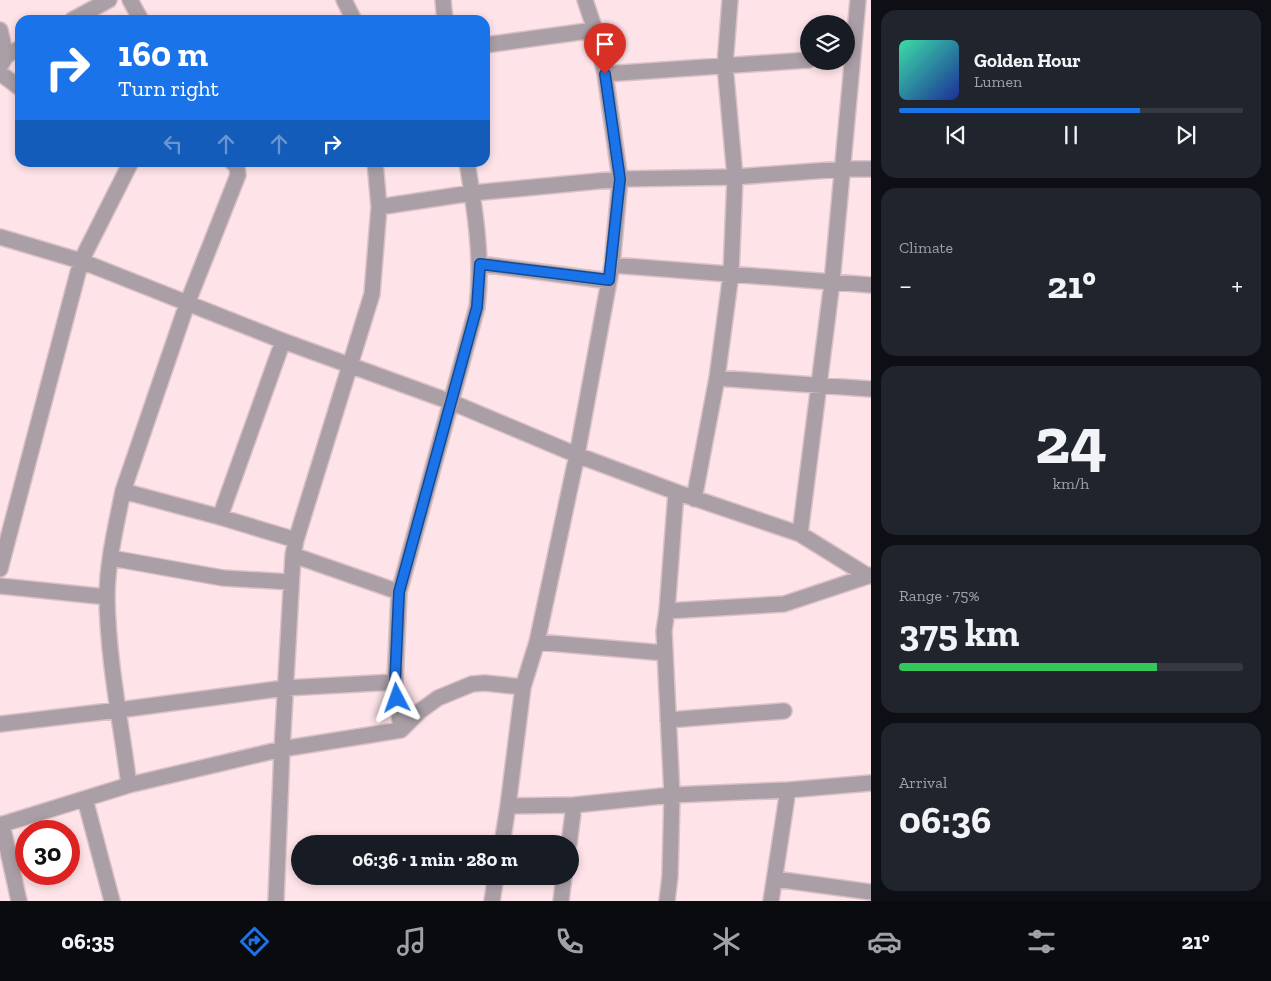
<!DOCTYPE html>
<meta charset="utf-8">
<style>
body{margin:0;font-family:"Zilla Slab",serif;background:#20242c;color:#f1f3f6;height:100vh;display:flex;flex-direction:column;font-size:19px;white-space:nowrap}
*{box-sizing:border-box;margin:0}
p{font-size:16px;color:#9ea1a6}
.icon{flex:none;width:28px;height:28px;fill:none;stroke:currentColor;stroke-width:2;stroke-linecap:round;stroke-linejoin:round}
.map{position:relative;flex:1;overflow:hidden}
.drawer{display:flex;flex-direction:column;gap:10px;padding:10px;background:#0d0f14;width:400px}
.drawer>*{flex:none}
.hud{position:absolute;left:15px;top:15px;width:475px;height:152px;border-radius:15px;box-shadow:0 2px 8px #0003;background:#1a73e8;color:#fff;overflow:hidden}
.buttons{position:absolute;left:800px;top:15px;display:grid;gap:10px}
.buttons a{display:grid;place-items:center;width:55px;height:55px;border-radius:50%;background:#171b24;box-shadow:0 2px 8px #0003;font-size:25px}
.speed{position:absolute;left:15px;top:820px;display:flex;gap:10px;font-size:25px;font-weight:700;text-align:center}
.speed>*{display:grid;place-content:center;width:65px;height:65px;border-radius:50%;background:#171b24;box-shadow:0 2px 8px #0003;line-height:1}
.speed .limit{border:8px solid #d22;background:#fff;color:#111}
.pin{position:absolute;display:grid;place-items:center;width:42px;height:42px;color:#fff;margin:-51px -21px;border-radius:50% 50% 50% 0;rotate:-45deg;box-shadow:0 0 5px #0007}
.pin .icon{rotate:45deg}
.me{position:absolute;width:55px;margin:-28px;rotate:356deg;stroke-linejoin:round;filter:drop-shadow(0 0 4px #0008)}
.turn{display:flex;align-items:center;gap:18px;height:105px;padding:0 20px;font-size:22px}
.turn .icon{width:65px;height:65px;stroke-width:2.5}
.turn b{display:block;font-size:35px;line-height:42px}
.lanes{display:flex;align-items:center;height:48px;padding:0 20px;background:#0003;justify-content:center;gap:25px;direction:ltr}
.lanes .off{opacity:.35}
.big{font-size:38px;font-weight:700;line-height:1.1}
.drawer .tile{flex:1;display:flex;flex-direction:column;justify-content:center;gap:8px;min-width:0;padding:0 18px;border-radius:15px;background:#20242c}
.drawer .dial{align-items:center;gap:0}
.dial b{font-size:65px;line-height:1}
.song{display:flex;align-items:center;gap:15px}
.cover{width:60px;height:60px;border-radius:8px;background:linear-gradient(135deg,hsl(160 70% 55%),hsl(230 70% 35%))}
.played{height:5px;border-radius:2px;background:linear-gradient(90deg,#1a73e8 70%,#363941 70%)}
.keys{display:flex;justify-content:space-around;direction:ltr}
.heat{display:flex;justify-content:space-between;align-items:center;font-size:28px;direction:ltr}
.charge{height:8px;border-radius:4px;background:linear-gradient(90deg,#34c759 75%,#363941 0)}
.trip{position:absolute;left:291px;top:835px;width:288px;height:50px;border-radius:25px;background:#171b24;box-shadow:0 2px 8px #0003;font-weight:700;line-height:50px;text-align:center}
.tabs{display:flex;height:80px;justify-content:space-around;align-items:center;background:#090b0e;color:#9ea1a6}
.tabs .icon{width:35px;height:35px}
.tabs .on{color:#1a73e8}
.tabs b{font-size:22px;color:#f1f3f6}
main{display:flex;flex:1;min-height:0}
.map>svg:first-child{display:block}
</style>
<main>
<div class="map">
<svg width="871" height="901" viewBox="0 0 871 901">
<rect width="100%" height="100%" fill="#fee3e9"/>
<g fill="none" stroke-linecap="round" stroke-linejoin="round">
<g stroke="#d9c1c6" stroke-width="18">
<path id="minor" d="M 130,0 L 141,20
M 344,0 L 354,20
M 443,0 L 445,20
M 72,20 L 109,0
M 0,30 L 6,56
M 485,45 L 595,30
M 0,67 L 6,56 L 20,48
M 0,73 L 20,88
M 605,74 L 809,60
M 379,207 L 472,193 L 620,179 L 735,177 L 843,169 L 871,169
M 0,237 L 81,261 L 283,341 L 451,402 L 577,455 L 676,492 L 800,534 L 868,576
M 480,264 L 609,281
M 612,265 L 871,285
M 717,378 L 871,389
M 123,491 L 220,517 L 296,540
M 694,499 L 717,378 L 731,274 L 735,177 L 725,65 L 730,0
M 220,517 L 283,341
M 800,534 L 832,282 L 858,0
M 293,555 L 399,592
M 111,558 L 223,578 L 290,582
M 0,569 L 81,261 L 131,162
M 0,586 L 107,597
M 667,611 L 784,604 L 871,575
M 537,642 L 665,653
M 668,720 L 784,711
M 0,724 L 119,710 L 285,688 L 395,682
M 401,730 L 395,682 L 399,592 L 477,307 C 483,259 475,210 467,162
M 129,785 C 121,723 108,661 107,598 C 107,563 116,526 123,491 L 187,304 L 238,175 L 237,167 L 232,162
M 85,799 L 112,901
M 508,806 L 574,805 L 672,795 L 788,790 L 871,783
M 2,824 L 19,901
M 0,825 L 129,785 L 282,749 L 401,730 L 420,711 L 438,698 L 472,684 L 485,683 L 523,687
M 502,844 L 508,806 L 523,687 L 537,642 L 577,455 L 612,265 L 620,179 L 605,74 L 595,30 L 585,0
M 569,844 L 574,805
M 775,879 L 871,892
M 276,901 L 282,749 L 293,555 L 296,540 L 372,294 L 379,207 L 375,162
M 492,901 L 496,876
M 561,901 L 564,876
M 667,901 L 670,876 L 672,795 L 664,631 L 667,611 L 676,492
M 771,901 L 788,790"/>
</g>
<use href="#minor" stroke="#ab9fa7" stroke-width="15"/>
</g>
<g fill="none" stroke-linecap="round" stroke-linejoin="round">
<g stroke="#114b97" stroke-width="12">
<path id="route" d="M 397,698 L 395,682 L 399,592 L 477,307 L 480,264 L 609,280 L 620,179 L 605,74"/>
</g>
<use href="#route" stroke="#1a73e8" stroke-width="9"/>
</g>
</svg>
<div class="buttons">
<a><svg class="icon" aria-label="layers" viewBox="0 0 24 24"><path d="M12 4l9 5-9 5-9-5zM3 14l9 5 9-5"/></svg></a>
</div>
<div class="speed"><div class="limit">30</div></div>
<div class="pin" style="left:605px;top:74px;background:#d93025"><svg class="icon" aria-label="arrive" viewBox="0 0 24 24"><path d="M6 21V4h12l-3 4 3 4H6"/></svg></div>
<svg class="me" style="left:397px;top:698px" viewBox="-20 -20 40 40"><path d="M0-17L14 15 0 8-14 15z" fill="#1a73e8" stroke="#fff" stroke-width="4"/></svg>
<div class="trip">06:36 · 1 min · 280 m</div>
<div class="hud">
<div class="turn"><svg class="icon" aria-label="right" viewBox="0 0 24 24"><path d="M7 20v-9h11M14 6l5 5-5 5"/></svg><div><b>160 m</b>Turn right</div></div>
<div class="lanes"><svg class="icon off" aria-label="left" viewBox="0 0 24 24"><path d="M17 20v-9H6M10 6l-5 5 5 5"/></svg><svg class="icon off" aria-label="ahead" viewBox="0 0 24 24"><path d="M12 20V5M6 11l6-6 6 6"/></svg><svg class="icon off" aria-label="ahead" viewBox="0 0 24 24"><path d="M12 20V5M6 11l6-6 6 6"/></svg><svg class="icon" aria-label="right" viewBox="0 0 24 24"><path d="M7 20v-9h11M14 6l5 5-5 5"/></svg></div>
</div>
</div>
<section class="drawer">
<div class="tile">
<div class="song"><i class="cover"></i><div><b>Golden Hour</b><p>Lumen</p></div></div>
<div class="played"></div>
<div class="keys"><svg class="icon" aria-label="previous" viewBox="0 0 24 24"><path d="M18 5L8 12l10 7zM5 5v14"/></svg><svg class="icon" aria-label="pause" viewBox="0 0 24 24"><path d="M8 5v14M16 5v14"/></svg><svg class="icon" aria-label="next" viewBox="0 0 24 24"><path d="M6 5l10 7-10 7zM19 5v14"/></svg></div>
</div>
<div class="tile"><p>Climate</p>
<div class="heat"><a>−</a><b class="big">21°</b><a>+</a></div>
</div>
<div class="tile dial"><b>24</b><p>km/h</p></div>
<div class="tile"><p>Range · 75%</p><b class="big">375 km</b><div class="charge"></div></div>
<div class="tile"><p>Arrival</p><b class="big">06:36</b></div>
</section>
</main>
<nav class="tabs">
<b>06:35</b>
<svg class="icon on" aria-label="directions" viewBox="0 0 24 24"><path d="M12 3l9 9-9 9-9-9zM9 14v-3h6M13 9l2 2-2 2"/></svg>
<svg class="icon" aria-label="music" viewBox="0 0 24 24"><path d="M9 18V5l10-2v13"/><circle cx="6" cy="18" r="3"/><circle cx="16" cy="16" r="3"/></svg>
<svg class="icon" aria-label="phone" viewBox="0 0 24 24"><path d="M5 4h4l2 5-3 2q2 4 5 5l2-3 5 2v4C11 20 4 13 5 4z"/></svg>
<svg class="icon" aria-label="climate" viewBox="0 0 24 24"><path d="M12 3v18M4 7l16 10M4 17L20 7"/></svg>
<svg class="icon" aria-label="car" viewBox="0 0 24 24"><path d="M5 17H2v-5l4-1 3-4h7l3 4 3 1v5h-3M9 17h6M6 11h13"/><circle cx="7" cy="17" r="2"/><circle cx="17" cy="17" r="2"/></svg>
<svg class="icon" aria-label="filters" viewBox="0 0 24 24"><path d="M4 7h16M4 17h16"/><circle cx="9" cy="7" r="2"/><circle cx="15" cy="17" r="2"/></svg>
<b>21°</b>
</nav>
